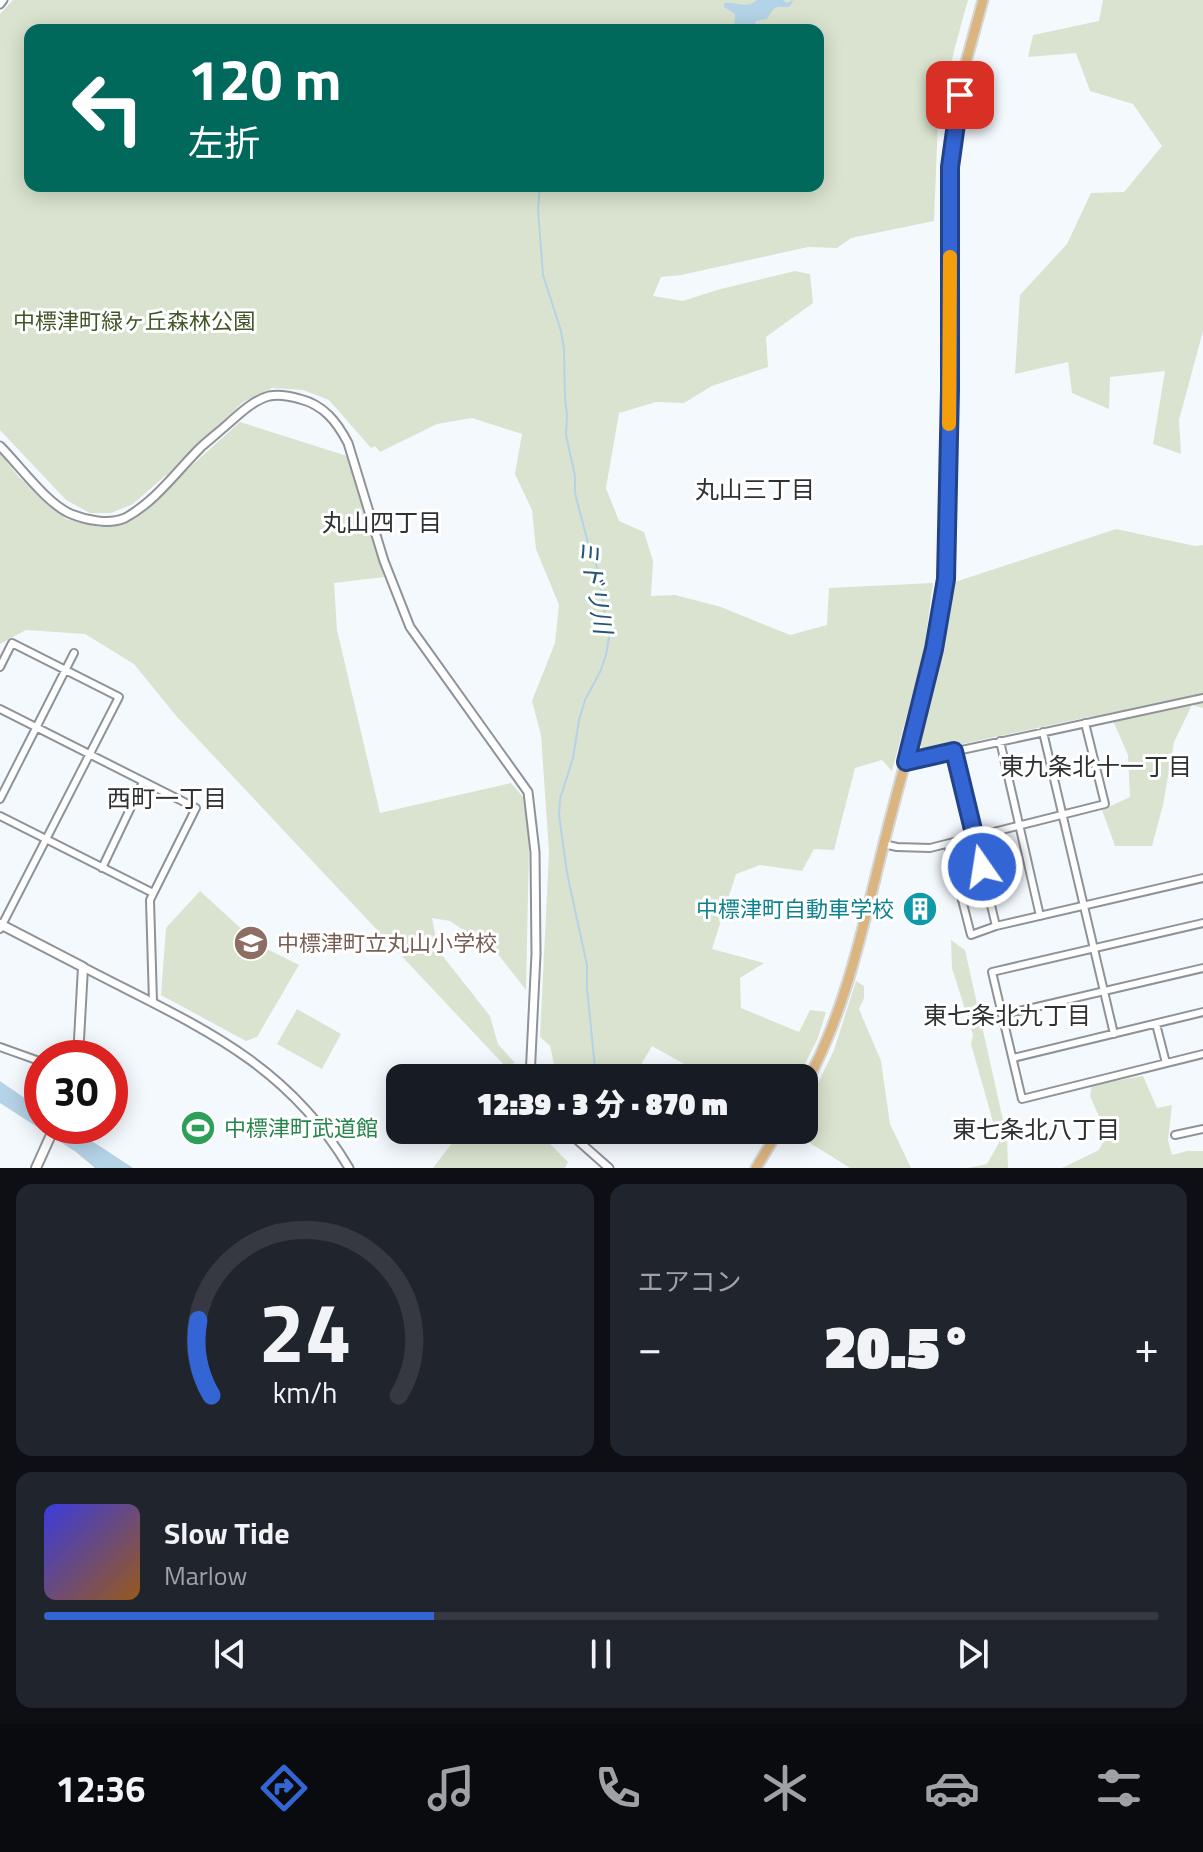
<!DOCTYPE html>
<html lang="ja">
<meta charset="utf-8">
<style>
body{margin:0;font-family:"Titillium Web","Noto Sans JP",sans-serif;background:#20242c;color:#f1f3f6;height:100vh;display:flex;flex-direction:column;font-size:30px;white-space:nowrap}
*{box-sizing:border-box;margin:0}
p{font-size:26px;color:#9ea1a6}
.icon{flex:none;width:44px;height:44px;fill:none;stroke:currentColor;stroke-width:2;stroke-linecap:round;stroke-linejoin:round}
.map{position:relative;height:1168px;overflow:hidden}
.sheet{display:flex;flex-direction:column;gap:16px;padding:16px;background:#0d0f14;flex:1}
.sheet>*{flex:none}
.guide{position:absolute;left:24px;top:24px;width:800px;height:168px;border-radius:16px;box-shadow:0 4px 20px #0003;background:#00695c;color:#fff;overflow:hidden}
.speed{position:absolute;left:24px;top:1040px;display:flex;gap:16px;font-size:40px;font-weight:700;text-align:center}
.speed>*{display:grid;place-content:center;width:104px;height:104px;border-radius:50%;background:#171b24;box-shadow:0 4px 20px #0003;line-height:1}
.speed .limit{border:12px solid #d22;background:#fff;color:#111}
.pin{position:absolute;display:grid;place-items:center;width:68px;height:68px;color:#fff;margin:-34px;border-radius:16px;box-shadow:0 4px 12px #0006}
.me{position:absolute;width:88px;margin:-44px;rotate:347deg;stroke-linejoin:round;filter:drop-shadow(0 0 6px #0008)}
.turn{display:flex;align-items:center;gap:28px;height:168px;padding:0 32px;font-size:36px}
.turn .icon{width:104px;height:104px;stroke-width:2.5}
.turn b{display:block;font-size:56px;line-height:68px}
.big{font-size:60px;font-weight:800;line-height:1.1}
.sheet .tile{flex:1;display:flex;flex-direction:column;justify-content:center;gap:12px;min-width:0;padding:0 28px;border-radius:16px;background:#20242c}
.sheet .dial{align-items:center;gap:0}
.dial svg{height:208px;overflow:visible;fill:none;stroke:#363941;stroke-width:7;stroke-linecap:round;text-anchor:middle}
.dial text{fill:#f1f3f6;stroke:none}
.song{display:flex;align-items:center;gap:24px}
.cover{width:96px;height:96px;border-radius:12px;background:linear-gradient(135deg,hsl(240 70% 55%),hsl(30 70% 35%))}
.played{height:8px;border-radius:4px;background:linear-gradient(90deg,#3465d4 35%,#363941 35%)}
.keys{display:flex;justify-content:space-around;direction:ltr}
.heat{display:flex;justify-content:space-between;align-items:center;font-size:44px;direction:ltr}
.sheet .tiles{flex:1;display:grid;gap:16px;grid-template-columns:1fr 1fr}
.tile:last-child{grid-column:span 2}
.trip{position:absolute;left:386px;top:1064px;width:432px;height:80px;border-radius:16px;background:#171b24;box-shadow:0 4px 20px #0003;font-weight:800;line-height:80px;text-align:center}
.tab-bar{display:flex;height:128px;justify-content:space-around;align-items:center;background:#090b0e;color:#9ea1a6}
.tab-bar .icon{width:56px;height:56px}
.tab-bar .on{color:#3465d4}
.tab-bar b{font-size:36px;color:#f1f3f6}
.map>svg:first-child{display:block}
</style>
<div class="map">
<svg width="1203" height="1168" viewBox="0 0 1203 1168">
<rect width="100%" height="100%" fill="#f4f9fe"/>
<path fill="#dae3cf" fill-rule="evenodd" d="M 13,0 L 968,0 L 955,47 L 938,120 L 934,221 L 851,238 L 837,248 L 808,247 L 681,275 L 661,277 L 653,296 L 683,301 L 717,290 L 795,271 L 810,274 L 813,303 L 766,337 L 768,367 L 712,386 L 684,403 L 656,402 L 619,413 L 606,488 L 619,521 L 644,532 L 653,561 L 651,596 L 675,595 L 721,607 L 790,635 L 827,625 L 829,588 L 933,583 L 924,650 L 892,771 L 882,760 L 855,768 L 834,850 L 814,849 L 802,871 L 760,865 L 736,874 L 712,949 L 764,963 L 740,978 L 741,1008 L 799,1032 L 810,1010 L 826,1012 L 818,1038 L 798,1078 L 709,1078 L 652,1046 L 633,1078 L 555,1078 L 556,1073 L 550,1046 L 540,1037 L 549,852 L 541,735 L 532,701 L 555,643 L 559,605 L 536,549 L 532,510 L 515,474 L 522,434 L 472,418 L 437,424 L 380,452 L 375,446 L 371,448 L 329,400 L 303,390 L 272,388 L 243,402 L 168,476 L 166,475 L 133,504 L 111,513 L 90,513 L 66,500 L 0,430 L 0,14 ZM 30,30 L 818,30 L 818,186 L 30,186 Z
M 1103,0 L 1203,0 L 1203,331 L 1179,420 L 1181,454 L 1153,444 L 1165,371 L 1110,377 L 1109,409 L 1072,393 L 1068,362 L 1015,374 L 1020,295 L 1067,244 L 1091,193 L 1124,192 L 1162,146 L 1133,104 L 1090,91 L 1076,53 L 1028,57 L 1033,35 L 1099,21 Z
M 240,422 L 347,456 L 384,577 L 334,583 L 337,630 L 380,813 L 511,783 L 524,798 L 529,847 L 526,990 L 497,953 L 450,921 L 432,918 L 438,950 L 490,1016 L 498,1044 L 515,1063 L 505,1066 L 177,717 L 134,664 L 85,634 L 26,630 L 0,644 L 0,453 L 18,476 L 66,519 L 99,527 L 130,521 L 164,494 L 191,466 Z
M 1116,529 L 1195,546 L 1203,545 L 1203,708 L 1192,705 L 1174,742 L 1163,805 L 1152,846 L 1115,846 L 1102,810 L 1130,797 L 1128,755 L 1110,714 L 1084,718 L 925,752 L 920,745 C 935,691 937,635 955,582 Z
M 200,891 L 259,945 L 299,965 L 257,1037 L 246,1041 L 161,995 L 166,928 Z
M 951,940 L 965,950 L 1007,1138 L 1008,1168 L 968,1168 L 987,1164 L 999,1143 L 971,1044 L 973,1035 L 952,968 Z
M 856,981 L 864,986 L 864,998 L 859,1009 L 881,1061 L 890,1124 L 911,1168 L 850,1168 L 794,1133 L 795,1130 L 804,1130 L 804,1112 L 834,1050 Z
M 297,1009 L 341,1034 L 322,1069 L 277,1044 Z
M 1143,1076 L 1157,1108 L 1172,1105 L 1168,1140 L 1172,1155 L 1187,1151 L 1203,1151 L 1203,1168 L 1062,1168 L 1099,1150 L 1107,1135 L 1090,1096 L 1092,1085 Z
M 462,1130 L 536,1130 L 568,1162 L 565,1168 L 433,1168 Z"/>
<path fill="#b5d3e7" d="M 757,0 L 783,0 L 787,3 L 794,0 L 789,7 C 774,7 775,5 767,19 L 756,21 L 754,26 L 756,30 L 736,30 L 734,27 L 735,14 L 724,7 L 724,3 C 736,1 747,10 757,0 Z
M 0,1081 L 42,1110 L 42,1126 L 69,1126 L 133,1168 L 95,1168 L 76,1152 L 0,1103 Z"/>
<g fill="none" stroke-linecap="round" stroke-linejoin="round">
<path stroke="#b5d3e7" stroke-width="2" d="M 540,186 L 538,209 L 543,275 L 561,331 L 564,349 L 565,397 L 567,416 L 566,435 L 575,476 L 575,493 L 589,547 L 595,557 L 609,637 L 606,655 L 601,670 L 585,700 L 579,720 L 573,758 L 560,799 L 559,815 L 567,873 L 587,965 L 587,988 L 596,1078"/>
<g stroke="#8e9399" stroke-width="10">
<path id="minor" d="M 0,667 L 12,643 L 119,697 L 0,929
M 0,709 L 196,808 L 150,900 L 153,1002
M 1043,732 L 1114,1034
M 1000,741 L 1040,916
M 954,751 L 996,926 L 1203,878
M 906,762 L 1203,698
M 0,799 L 74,653
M 0,816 L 153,893
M 883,844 L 897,847 L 930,848 L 1105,804 L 1085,723
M 948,845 L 971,935 L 996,926
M 102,868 L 143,782
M 1203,923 L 992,972 L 1022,1099 L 1203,1054
M 1002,1015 L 1203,968
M 1156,1024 L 1166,1063
M 0,1047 L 42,1062
M 1013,1058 L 1203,1012
M 1175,1135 L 1203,1129"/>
</g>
<g stroke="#8e9399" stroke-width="11">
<path id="tertiary" d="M 0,4 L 3,0
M 0,446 C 19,465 47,504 71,514 C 86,520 109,525 125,518 C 155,502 177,471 201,447 C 210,439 220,431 229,423 C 240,413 254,400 269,396 C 279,394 290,396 300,399 C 324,405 337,422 348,443 L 384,561 L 410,627 L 528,792 L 535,852 L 536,954 L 530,1078
M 83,967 C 190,1023 284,1058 349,1168
M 566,1130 L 609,1168"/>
</g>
<g stroke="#8e9399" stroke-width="12">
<path id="secondary" d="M 0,924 L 83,967 L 78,1058
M 36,1168 L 55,1126"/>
</g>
<g stroke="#d5d6d6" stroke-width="13">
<path id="primary" d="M 804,1087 C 846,1012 863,926 884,843 C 909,742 943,644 948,538 L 950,167 L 956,117 L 963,73 L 983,0
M 756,1168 L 779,1130"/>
</g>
<use href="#minor" stroke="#fff" stroke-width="6"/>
<use href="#tertiary" stroke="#fff" stroke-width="7"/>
<use href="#secondary" stroke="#fff" stroke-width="8"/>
<use href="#primary" stroke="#dab580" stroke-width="9"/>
</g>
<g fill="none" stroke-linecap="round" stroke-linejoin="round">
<g stroke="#22428a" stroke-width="20">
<path id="route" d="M 960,95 L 950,167 L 950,389 L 946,579 L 934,649 L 906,762 L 954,751 L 982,867"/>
</g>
<use href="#route" stroke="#3465d4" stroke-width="14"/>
<path stroke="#f59e0b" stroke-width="14" d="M 949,424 L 950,257"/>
</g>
<defs>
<g id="building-disc" transform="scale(1.8)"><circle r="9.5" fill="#0f9aa8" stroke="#fff"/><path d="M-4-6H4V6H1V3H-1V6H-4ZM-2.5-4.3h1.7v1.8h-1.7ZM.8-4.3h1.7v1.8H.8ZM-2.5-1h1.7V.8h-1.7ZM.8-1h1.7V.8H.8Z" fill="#fff"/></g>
<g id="school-disc" transform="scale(1.8)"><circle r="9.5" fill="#8d6e63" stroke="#fff"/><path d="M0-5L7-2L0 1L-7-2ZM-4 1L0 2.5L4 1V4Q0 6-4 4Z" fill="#fff"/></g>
<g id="stadium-disc" transform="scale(1.8)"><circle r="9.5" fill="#2e9e5b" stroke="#fff"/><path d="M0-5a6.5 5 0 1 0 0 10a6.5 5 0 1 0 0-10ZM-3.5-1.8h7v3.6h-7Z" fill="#fff"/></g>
</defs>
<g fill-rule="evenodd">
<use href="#building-disc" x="920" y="909"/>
<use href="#school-disc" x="251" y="943"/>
<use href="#stadium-disc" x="198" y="1128"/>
</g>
<g text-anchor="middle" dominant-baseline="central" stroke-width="6" stroke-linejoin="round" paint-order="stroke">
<g font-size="22" fill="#445628" stroke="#fff">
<text x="134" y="321">中標津町緑ヶ丘森林公園</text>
</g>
<g font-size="22" fill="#0d838f" stroke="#fff" text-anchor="end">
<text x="894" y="909">中標津町自動車学校</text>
</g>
<g font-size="22" fill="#785e54" stroke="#fff" text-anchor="start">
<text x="277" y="943">中標津町立丸山小学校</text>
</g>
<g font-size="22" fill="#27864d" stroke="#fff" text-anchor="start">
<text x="224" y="1128">中標津町武道館</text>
</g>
<g font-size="24" fill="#2f3133" stroke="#fff">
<text x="755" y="489">丸山三丁目</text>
<text x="382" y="522">丸山四丁目</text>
<text x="1096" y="766">東九条北十一丁目</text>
<text x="167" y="798">西町一丁目</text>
<text x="1007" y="1015">東七条北九丁目</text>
<text x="1036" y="1129">東七条北八丁目</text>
</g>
<g font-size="24" font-style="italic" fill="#235673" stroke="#fff">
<text transform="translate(596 586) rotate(80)">ミドリ川</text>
</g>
</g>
</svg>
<div class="speed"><div class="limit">30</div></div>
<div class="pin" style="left:960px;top:95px;background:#d93025"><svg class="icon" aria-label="arrive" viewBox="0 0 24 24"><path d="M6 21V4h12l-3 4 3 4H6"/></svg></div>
<svg class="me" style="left:982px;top:867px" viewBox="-20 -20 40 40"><circle r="17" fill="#3465d4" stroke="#fff" stroke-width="3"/><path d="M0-11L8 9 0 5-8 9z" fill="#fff"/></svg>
<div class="trip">12:39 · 3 分 · 870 m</div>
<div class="guide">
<div class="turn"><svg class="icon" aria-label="left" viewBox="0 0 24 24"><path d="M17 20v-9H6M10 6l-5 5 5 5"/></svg><div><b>120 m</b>左折</div></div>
</div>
</div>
<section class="sheet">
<div class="tiles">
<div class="tile dial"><svg viewBox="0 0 100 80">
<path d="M14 69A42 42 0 1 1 86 69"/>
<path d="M14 69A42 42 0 0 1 9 40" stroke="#3465d4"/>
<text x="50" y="56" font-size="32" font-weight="700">24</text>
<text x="50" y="72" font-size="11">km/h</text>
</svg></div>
<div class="tile"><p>エアコン</p>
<div class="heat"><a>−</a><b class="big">20.5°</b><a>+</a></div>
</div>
<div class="tile">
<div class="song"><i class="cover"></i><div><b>Slow Tide</b><p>Marlow</p></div></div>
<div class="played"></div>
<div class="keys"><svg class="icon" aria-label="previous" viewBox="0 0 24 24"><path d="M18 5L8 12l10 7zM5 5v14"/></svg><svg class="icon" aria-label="pause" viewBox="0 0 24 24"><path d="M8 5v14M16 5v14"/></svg><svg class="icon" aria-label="next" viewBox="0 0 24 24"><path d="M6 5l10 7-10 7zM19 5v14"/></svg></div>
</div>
</div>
</section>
<nav class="tab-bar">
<b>12:36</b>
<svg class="icon on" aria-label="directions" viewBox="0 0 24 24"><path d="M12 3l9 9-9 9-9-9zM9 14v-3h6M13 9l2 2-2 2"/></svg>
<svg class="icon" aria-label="music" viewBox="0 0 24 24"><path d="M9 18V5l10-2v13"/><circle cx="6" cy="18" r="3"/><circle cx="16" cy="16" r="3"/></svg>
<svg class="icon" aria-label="phone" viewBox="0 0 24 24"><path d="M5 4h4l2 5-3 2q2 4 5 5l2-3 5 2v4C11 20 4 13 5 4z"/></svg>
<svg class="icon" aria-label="climate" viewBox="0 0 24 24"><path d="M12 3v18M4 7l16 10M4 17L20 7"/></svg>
<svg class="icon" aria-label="car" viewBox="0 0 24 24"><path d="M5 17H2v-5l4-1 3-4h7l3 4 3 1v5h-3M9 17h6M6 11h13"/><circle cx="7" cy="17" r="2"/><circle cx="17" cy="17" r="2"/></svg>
<svg class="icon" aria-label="filters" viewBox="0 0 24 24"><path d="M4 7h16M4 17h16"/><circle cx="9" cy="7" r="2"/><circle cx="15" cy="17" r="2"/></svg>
</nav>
